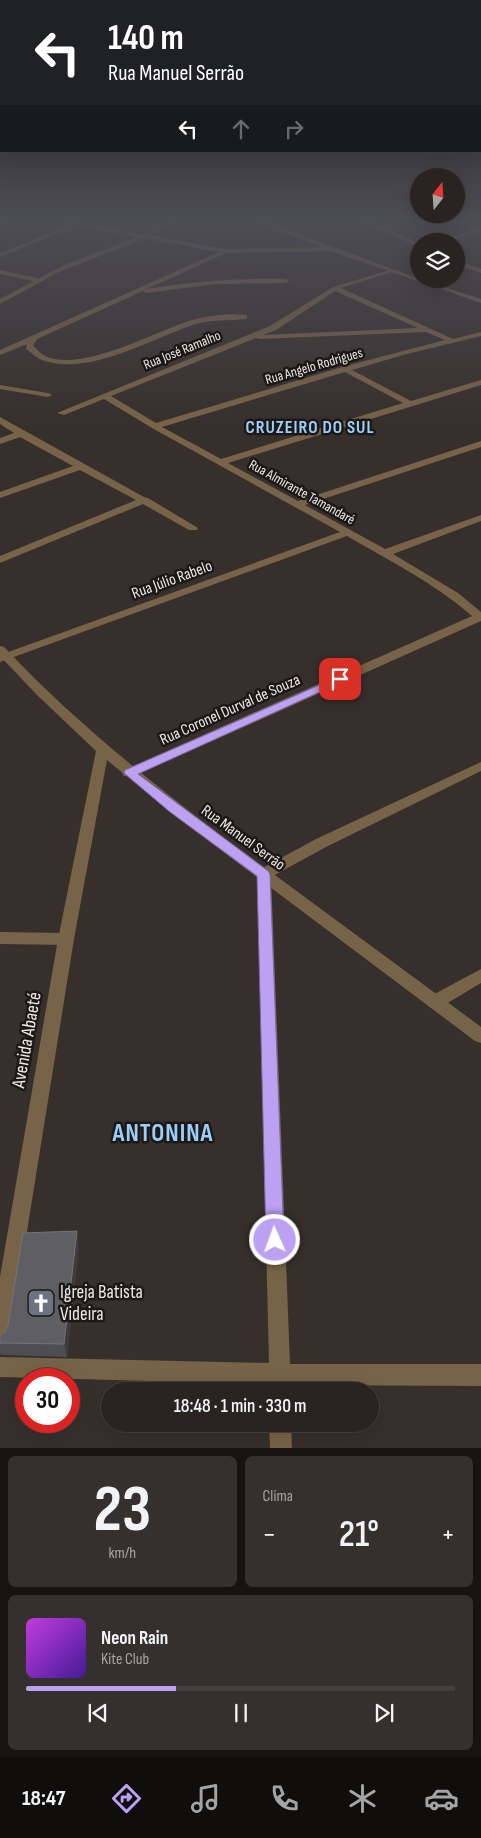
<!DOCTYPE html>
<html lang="pt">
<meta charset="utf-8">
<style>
body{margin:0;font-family:"Sofia Sans Condensed",sans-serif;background:#352f2e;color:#f1f3f6;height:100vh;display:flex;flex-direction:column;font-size:19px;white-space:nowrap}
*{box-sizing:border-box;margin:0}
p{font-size:16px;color:#a5a4a5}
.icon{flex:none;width:28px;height:28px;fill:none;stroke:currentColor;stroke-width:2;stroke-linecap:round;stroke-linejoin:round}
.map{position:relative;height:1448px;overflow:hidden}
.details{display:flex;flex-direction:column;gap:8px;padding:8px;background:#171312;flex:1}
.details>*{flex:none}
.hud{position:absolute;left:0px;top:0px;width:481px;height:152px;box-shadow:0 5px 20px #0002,0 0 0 1px #45403f;background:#202124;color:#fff;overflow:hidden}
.needle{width:32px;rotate:17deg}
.controls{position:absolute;left:410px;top:168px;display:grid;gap:10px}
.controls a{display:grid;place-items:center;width:55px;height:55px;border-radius:50%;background:#292321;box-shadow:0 5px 20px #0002,0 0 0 1px #45403f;font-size:25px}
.speed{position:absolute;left:15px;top:1368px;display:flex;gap:10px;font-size:25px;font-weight:700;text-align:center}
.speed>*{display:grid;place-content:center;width:65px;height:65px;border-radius:50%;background:#292321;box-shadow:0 5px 20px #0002,0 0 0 1px #45403f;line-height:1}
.speed .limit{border:8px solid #d22;background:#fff;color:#111}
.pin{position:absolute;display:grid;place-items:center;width:42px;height:42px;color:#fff;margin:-21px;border-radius:10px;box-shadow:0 2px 8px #0006}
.me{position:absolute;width:55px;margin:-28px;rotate:358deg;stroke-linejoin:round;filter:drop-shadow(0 0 4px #0008)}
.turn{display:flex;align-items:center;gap:18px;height:105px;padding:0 25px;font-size:22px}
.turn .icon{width:65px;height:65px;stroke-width:2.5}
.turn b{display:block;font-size:35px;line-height:42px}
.lanes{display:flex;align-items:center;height:48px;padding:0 25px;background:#0003;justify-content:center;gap:25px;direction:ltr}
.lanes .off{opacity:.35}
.big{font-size:38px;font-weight:600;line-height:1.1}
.details .tile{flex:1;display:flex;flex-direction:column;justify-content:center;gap:8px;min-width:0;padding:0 18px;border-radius:8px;background:#352f2e}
.details .dial{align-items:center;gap:0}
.dial b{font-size:65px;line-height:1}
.song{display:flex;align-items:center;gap:15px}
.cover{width:60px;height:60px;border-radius:8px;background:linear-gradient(135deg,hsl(290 70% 55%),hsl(260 70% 35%))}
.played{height:5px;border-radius:2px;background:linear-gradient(90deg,#bca0f2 35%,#45403f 35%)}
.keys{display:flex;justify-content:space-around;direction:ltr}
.heat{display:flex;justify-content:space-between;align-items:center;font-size:28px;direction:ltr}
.details .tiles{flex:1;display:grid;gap:8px;grid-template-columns:1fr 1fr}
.tile:last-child{grid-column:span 2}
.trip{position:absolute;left:101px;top:1382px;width:278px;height:50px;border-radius:25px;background:#292321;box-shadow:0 5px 20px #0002,0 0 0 1px #45403f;font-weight:600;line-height:50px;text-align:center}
.tab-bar{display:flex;height:80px;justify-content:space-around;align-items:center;background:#100e0d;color:#a5a4a5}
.tab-bar .icon{width:35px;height:35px}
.tab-bar .current{color:#bca0f2}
.tab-bar b{font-size:22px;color:#f1f3f6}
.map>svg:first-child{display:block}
</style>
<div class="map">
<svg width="481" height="1448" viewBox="0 0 481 1448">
<rect width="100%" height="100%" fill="#372f2c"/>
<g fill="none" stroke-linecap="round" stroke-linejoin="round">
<path fill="#776347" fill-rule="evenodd" d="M 0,220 L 8,220 L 0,224 Z
M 50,220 L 77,222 L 225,249 L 330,247 L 333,249 L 330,251 L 226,253 L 147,289 C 193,281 239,278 286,279 L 289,281 L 286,283 L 216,284 L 146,293 L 143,291 L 37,339 L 33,346 C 37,349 41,354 45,356 C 81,373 154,332 189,321 C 206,316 229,313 247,315 L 247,319 C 229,321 211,319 193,325 C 150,339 88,377 42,360 C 36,358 31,352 26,349 L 27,344 L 0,355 L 0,350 L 219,252 L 77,226 L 0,257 L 0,253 L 70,225 Z
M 358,220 L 366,220 L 380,226 L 395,220 L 404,220 L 385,228 L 419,243 L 419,247 Z
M 481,226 L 481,230 L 452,241 L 444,241 Z
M 456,260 L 481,269 L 481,273 L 456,264 Z
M 0,270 L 37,278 L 40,280 L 37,282 L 0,274 Z
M 390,270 L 395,271 L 341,288 L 453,339 L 481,332 L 481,336 L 403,355 L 352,370 L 411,401 L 481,380 L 481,385 L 228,463 L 298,501 L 481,441 L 481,447 L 305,505 L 385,549 L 481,515 L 481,521 L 393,554 L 458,593 L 481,612 L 481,621 L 134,776 L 124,776 L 122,773 L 124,770 L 472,616 C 434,583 390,561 347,536 L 0,662 L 0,655 L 340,532 L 152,428 L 104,399 L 64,415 L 57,413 L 270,326 L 333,287 ZM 335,291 L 418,328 L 263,335 L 276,330 ZM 426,332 L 445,340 L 342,367 L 156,423 L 111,396 L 256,338 L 259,339 ZM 345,372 L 403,403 L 221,459 L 162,427 Z
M 0,385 L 48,393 L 52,395 L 48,397 L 0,389 Z
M 0,417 L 144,497 L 148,498 L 198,528 L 197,530 L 189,530 L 143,504 L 0,563 L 0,556 L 136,500 L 80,470 L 0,498 L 0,492 L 73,466 L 20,437 L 0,444 L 0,438 L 14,433 L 0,424 Z
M 481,762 L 481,771 L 326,847 L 271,877 L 290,1364 L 481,1364 L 481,1386 L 290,1385 L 291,1391 L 269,1391 L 269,1384 L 0,1377 L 0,1357 L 269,1363 L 257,874 L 259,870 L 316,839 Z
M 0,932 L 66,933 L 71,935 L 74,939 L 71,943 L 66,945 L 0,944 Z
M 481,969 L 481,983 L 441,1007 L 435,1009 L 429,1007 L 427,1002 L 429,997 Z
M 269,1424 L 291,1424 L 292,1448 L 270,1448 Z"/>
<path fill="#776347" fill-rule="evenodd" d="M 172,220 L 179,220 L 141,240 L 59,272 L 0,304 L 0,299 L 64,265 L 137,237 Z
M 253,220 L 262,220 L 419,279 L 481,299 L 481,303 L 328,250 Z
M 0,646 L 4,647 C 87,735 182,807 279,878 C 346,928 414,977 481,1027 L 481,1043 L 475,1041 L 170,812 L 107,760 L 74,939 L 10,1337 L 7,1344 L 0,1347 L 0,1277 L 58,939 L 96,751 L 36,694 L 0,656 Z"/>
</g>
<path fill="#4e4d53" d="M 79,1245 L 67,1357 L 1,1355 L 0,1353 L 0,1335 L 5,1332 Z"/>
<path fill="#3e3a3d" d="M 77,1231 L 79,1245 L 67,1357 L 64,1344 Z"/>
<path fill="#5f5e63" stroke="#767378" d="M 77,1231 L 64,1344 L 0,1343 L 0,1335 L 5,1332 L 8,1325 L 23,1233 Z"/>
<linearGradient id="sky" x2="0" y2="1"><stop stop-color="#1e1a18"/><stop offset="0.52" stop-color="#4d4d56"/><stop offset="1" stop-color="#4d4d56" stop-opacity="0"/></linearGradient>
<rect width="481" height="423" fill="url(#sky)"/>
<path fill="#bca0f2" stroke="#7a689d" d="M 340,676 L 344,677 L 345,679 L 344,681 L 138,774 L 268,871 L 270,874 L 284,1240 L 281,1246 L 275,1248 L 269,1246 L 266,1240 L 257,876 L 170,812 L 124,773 L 125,770 Z"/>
<defs>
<g id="church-square" transform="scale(1.4375)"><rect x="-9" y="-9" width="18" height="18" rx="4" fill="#6b7280" stroke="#1b1816"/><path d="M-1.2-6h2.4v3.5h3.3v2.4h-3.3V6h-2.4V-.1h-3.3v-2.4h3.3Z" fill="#fff"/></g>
</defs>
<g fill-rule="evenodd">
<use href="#church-square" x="41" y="1303"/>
</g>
<g text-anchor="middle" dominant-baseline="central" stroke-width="5" stroke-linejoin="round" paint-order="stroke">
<g font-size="14" fill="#eee9e7" stroke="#1b1816">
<text transform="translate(182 350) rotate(-22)">Rua José Ramalho</text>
<text transform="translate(314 366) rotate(-16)">Rua Angelo Rodrigues</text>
<text transform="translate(302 492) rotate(29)">Rua Almirante Tamandaré</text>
</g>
<g font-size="16" fill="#eee9e7" stroke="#1b1816">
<text transform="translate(172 580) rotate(-20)">Rua Júlio Rabelo</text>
<text transform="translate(230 710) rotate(-24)">Rua Coronel Durval de Souza</text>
<text transform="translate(243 838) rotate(36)">Rua Manuel Serrão</text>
</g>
<g font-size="18" font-weight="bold" letter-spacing="1" fill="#9bcff9" stroke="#1b1816">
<text x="310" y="427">CRUZEIRO DO SUL</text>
</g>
<g font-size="19" fill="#eee9e7" stroke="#1b1816">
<text transform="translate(27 1040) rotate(-80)">Avenida Abaeté</text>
</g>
<g font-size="19" fill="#eee9e7" stroke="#1b1816" text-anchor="start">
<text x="60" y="1292">Igreja Batista<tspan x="60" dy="22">Videira</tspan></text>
</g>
<g font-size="25" font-weight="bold" letter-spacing="1" fill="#9bcff9" stroke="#1b1816">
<text x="163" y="1133">ANTONINA</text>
</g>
</g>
</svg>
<div class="controls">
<a><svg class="needle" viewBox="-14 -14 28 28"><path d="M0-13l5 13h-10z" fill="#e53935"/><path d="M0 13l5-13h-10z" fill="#a5a4a5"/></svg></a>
<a><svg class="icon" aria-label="layers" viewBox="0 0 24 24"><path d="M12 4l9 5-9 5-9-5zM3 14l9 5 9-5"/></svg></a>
</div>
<div class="speed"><div class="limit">30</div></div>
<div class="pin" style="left:340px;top:679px;background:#d93025"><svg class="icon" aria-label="arrive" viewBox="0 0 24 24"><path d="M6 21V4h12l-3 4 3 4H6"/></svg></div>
<svg class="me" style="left:275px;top:1240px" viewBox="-20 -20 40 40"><circle r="17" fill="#bca0f2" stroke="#fff" stroke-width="3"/><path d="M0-11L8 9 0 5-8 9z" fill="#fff"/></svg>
<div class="trip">18:48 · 1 min · 330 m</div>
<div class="hud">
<div class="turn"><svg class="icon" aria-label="left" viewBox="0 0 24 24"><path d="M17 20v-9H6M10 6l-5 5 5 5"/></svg><div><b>140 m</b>Rua Manuel Serrão</div></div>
<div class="lanes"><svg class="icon" aria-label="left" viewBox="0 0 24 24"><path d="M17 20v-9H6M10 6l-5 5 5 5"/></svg><svg class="icon off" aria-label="ahead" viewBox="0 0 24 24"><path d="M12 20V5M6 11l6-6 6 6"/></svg><svg class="icon off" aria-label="right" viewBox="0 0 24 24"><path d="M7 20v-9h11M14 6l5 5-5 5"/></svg></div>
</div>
</div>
<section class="details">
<div class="tiles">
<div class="tile dial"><b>23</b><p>km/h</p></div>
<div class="tile"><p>Clima</p>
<div class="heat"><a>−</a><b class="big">21°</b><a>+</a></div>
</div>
<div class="tile">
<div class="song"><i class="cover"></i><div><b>Neon Rain</b><p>Kite Club</p></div></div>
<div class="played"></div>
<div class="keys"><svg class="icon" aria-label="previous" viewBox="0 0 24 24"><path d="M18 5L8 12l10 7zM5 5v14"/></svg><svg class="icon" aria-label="pause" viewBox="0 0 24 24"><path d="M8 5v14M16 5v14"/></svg><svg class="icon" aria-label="next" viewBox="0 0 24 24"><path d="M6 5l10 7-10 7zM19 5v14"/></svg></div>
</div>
</div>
</section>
<nav class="tab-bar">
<b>18:47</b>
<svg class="icon current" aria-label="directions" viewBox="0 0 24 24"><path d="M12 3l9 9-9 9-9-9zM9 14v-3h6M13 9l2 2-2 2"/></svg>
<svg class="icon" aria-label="music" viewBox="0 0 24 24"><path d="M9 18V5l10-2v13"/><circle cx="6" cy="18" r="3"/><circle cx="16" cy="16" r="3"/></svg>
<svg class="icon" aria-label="phone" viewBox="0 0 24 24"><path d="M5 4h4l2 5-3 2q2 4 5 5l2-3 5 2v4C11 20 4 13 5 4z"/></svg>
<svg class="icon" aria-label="climate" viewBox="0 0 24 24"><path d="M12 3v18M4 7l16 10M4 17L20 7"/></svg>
<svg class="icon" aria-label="car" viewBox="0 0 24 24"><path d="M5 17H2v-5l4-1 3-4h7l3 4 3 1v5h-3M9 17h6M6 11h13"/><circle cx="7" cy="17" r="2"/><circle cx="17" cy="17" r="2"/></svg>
</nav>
